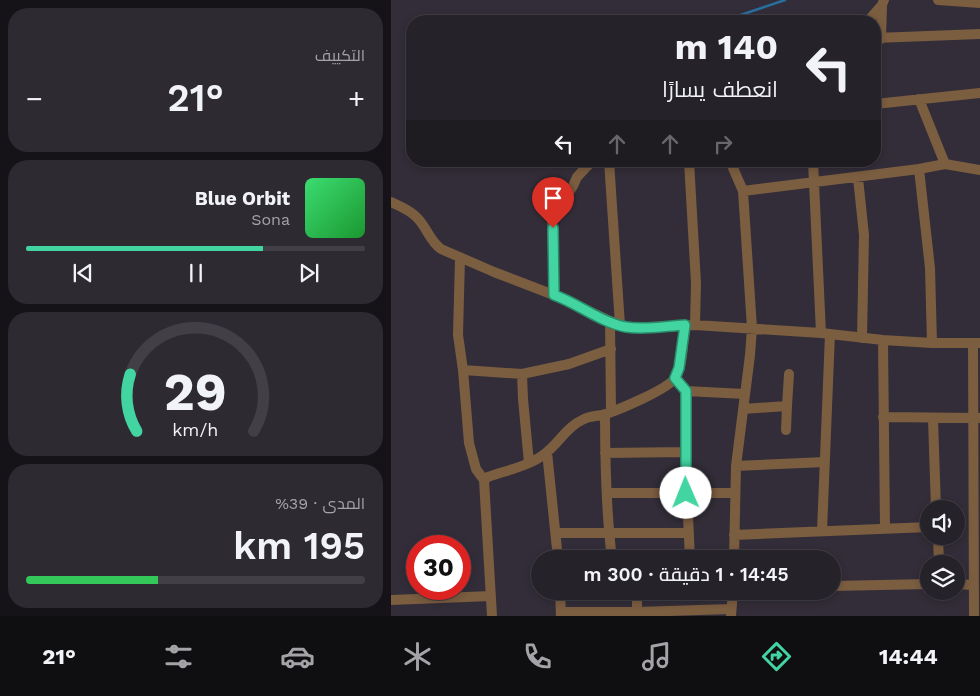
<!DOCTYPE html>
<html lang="ar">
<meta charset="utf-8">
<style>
body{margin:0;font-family:"Work Sans",Cairo,sans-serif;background:#2e2a32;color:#f1f3f6;direction:rtl;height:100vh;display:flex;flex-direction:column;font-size:19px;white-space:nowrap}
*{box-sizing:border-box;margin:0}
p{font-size:16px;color:#a4a4a8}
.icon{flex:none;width:28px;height:28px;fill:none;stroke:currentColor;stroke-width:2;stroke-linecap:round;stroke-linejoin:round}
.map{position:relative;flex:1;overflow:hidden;direction:ltr}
.drawer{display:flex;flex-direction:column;gap:8px;padding:8px;background:#151317;width:391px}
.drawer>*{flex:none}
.guide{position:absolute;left:15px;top:15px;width:475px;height:152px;border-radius:20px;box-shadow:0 2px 8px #0003,0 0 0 1px #423f47;direction:rtl;background:#26222a;color:#f1f3f6;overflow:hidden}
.controls{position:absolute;left:529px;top:500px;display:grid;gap:10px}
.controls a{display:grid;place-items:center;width:45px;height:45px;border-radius:50%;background:#26222a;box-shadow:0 2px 8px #0003,0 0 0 1px #423f47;font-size:25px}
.speed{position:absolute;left:15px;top:535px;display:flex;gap:10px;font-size:25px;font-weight:700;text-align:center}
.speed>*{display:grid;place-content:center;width:65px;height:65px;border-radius:50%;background:#26222a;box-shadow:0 2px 8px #0003,0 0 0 1px #423f47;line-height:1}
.speed .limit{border:8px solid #d22;background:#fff;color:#111}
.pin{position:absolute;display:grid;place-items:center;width:42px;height:42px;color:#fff;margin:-51px -21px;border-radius:50% 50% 50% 0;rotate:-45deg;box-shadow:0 0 5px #0007}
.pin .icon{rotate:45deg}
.me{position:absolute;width:55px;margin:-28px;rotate:359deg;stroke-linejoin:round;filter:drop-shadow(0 0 4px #0008)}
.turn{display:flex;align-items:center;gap:18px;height:105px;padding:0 20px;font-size:22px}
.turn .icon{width:65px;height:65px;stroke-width:2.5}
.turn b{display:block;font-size:35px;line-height:42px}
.lanes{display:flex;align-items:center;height:48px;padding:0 20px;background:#0003;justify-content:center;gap:25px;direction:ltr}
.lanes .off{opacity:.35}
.big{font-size:38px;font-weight:600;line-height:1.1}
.drawer .card{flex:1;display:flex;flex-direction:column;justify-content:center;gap:8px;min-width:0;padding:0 18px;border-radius:20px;background:#2e2a32}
.drawer .dial{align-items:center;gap:0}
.dial svg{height:130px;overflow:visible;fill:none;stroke:#423f47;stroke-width:7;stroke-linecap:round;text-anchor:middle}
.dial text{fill:#f1f3f6;stroke:none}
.song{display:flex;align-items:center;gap:15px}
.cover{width:60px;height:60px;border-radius:8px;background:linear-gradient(135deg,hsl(140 70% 55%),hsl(130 70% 35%))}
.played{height:5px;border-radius:2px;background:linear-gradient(90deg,#42d4a1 70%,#423f47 70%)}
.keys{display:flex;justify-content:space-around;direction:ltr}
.heat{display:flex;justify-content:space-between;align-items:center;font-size:28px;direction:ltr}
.charge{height:8px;border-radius:4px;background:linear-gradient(90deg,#34c759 39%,#423f47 0)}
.trip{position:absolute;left:140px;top:550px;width:310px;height:50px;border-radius:25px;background:#26222a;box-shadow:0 2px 8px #0003,0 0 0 1px #423f47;font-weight:600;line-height:50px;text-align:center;direction:rtl}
.tab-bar{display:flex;height:80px;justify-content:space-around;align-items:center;background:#0f0e11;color:#a4a4a8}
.tab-bar .icon{width:35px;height:35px}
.tab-bar .on{color:#42d4a1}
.tab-bar b{font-size:22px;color:#f1f3f6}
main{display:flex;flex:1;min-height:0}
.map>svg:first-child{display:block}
</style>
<main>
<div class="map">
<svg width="589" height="616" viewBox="0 0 589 616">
<rect width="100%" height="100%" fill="#322d38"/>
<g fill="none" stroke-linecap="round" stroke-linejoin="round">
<path stroke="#286f9f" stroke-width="2.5" d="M 332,21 L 394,0"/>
<path stroke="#7b5d40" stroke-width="10" d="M 547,0 L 589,3
M 477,21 L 491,5
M 484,38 L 589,34
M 490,39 L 491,5 L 493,0
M 528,99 L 554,164
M 484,104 L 589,93
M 218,161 L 229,325
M 298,161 L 305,283 L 304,325
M 339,161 L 352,191 L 361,328 L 359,355 L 345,466 L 343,559
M 422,161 L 430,333
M 528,169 L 539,268 L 541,343
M 467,178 L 473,235 L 471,338
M 352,191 L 528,169 L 554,164 L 589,170
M 0,202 C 11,207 22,212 29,221 C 37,231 40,242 50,249 L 103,272 L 168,297 L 219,321 L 234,327 L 257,327 L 304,325 L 430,333 L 492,340 L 541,343 L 589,343
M 69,258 L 67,335 L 72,370 L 78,443 L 85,469 L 93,480
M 163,295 L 161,213 L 163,208 L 176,195 L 182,186 L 186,177 L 201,161
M 219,321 L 220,412
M 492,340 L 494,528
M 582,343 L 583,616
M 72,370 L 131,374 L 178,364 L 220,349
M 131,374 L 132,399 L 138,463
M 284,378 L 295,391 L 354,394
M 295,391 L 294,452 L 299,559
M 352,409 L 396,406 L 398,374
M 214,414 C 214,462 215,511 221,559
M 492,417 L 589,418
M 542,419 L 545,509
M 395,430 L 396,406
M 156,452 L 167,559
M 214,453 L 294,452
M 345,466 L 434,462
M 217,493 L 344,493
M 431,531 L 439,334
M 166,533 L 298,533
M 343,535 L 538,527
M 547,536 L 548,564
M 565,584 L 583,585
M 441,586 L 538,584
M 169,591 L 170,616
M 246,591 L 246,616
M 0,600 L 100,596
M 170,612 L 246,612 L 340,609
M 101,616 L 93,480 L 97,477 C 116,470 140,466 156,452 C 169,441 177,426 193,419 C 199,416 208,416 215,414 C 229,409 278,389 285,377 C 292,365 292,339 294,325
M 340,616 L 342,591"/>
</g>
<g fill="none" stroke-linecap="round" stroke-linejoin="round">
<g stroke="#2b8a69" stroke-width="12">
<path id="route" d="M 162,228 L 163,295 C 186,303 211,323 235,327 C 254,330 275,326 294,325 L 288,368 L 284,378 L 295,391 L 295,493"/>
</g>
<use href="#route" stroke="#42d4a1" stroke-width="9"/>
</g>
</svg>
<div class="controls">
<a><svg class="icon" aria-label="sound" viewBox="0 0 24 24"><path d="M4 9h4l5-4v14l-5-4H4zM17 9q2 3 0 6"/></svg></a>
<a><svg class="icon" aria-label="layers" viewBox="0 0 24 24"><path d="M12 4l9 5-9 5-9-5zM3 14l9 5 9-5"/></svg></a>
</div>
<div class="speed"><div class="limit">30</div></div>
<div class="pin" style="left:162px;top:228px;background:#d93025"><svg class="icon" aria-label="arrive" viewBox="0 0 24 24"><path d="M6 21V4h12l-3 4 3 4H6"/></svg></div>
<svg class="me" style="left:295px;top:493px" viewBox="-20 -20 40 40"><circle r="19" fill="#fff"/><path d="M0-13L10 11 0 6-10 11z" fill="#42d4a1"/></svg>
<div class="trip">14:45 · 1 دقيقة · 300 m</div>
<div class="guide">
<div class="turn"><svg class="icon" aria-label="left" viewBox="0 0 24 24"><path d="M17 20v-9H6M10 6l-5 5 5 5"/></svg><div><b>140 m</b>انعطف يسارًا</div></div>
<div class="lanes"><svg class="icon" aria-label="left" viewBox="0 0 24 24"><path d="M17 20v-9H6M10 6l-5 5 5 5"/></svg><svg class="icon off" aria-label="ahead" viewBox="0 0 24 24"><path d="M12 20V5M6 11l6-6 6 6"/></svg><svg class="icon off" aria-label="ahead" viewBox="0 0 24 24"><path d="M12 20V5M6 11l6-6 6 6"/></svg><svg class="icon off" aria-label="right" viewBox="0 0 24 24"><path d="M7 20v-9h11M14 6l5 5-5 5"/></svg></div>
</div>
</div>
<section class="drawer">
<div class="card"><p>التكييف</p>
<div class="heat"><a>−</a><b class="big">21°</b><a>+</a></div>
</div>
<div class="card">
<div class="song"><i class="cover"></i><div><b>Blue Orbit</b><p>Sona</p></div></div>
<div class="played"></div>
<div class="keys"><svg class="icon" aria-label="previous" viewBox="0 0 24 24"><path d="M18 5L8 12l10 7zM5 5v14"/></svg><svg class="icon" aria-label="pause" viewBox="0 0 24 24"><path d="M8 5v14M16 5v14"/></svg><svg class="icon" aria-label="next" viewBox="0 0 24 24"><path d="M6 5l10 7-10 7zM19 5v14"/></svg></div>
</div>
<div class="card dial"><svg viewBox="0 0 100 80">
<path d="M14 69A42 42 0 1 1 86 69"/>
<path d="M14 69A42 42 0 0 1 10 34" stroke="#42d4a1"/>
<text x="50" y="56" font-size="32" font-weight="700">29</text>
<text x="50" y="72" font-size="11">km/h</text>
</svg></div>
<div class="card"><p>المدى · 39%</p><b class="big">195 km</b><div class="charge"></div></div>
</section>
</main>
<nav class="tab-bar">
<b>14:44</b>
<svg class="icon on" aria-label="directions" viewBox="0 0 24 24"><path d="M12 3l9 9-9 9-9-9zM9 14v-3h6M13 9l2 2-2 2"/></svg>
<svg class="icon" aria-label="music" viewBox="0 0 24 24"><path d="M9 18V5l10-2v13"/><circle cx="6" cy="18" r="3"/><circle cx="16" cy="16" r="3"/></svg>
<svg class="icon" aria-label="phone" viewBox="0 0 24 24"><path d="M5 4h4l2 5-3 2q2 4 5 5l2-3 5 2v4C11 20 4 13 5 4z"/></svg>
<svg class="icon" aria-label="climate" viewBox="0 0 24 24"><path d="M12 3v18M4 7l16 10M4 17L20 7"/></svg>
<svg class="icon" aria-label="car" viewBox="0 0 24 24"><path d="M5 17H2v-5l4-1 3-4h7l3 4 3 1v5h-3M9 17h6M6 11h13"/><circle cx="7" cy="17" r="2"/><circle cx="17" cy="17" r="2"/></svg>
<svg class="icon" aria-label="filters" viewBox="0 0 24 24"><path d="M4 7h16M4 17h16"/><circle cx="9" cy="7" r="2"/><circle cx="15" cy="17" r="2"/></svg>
<b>21°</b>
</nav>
